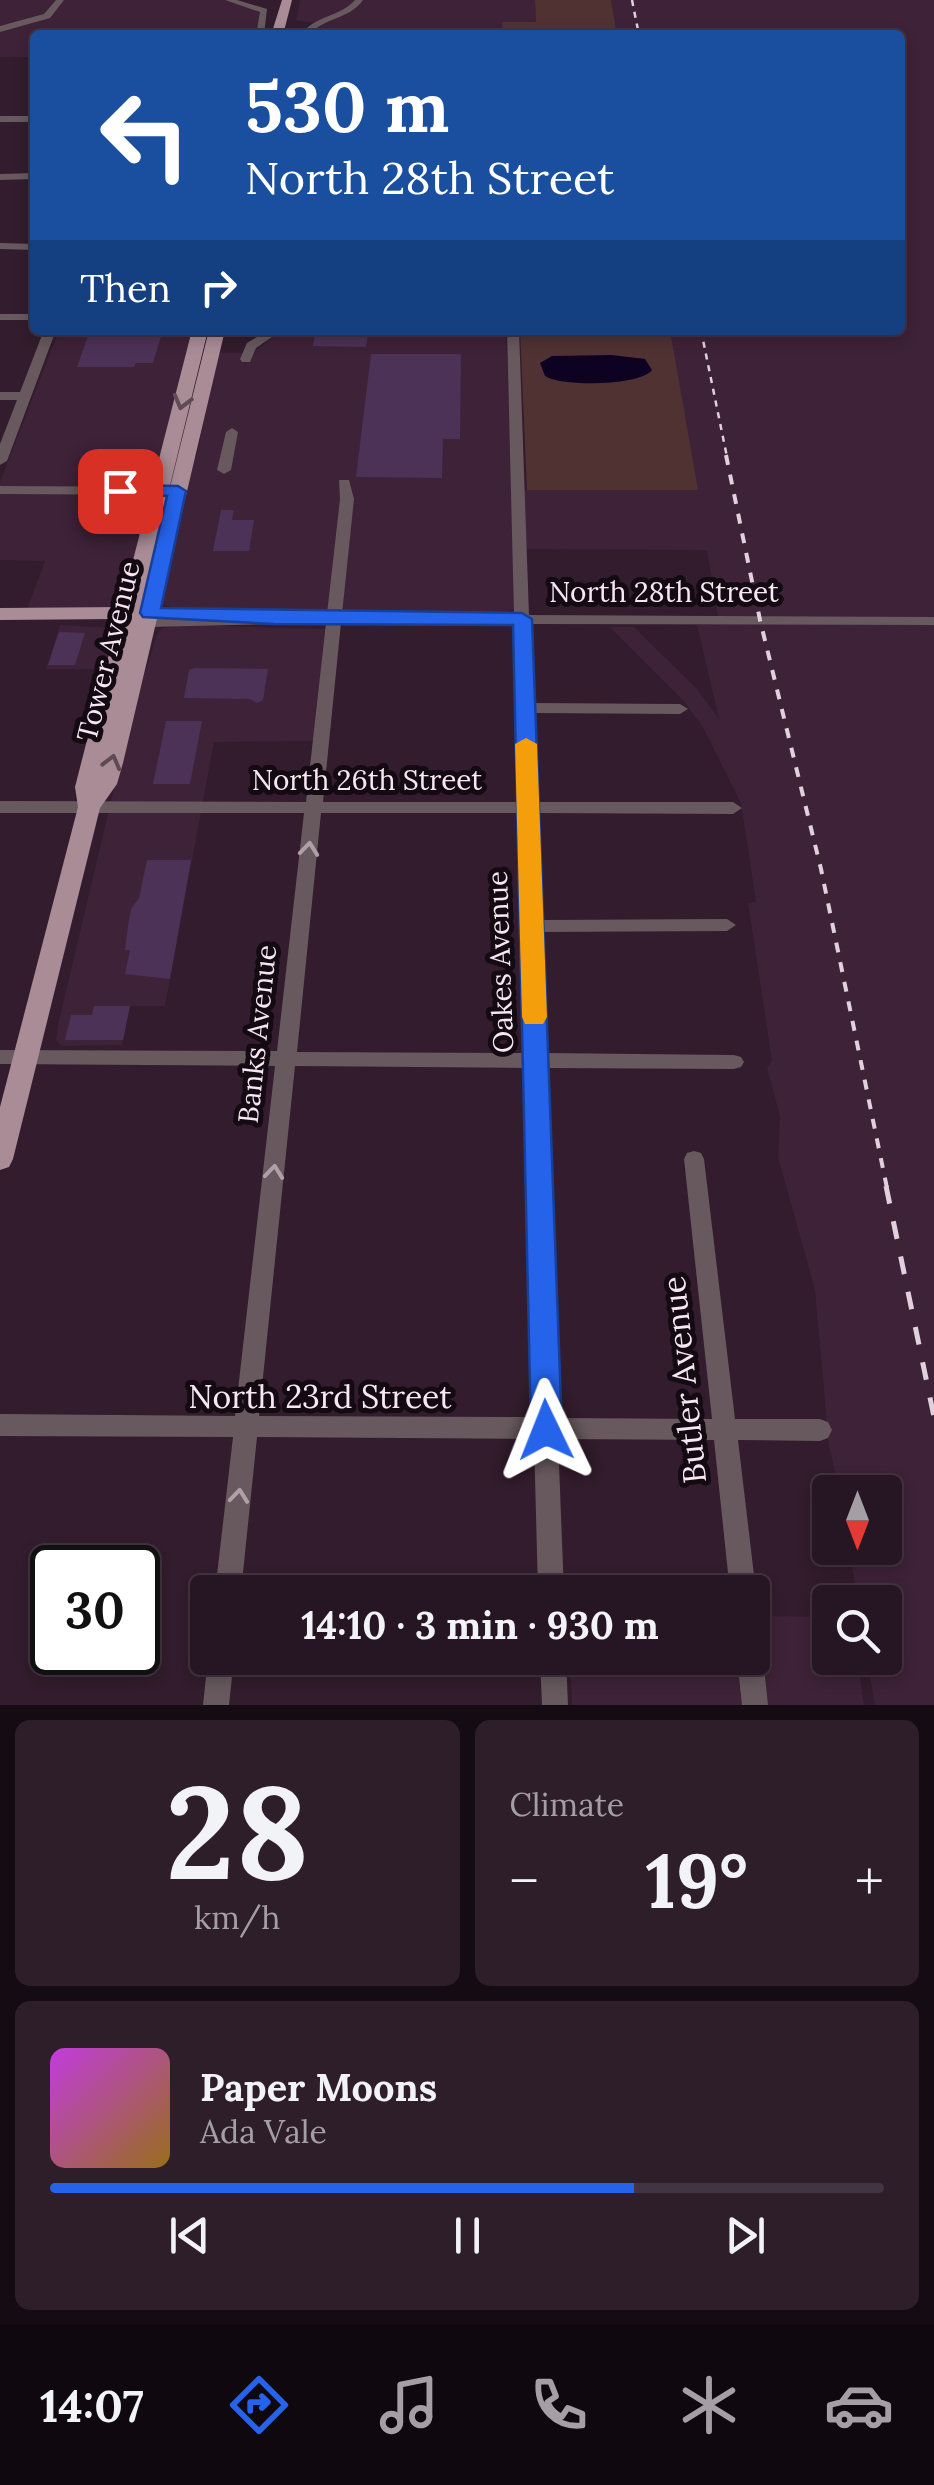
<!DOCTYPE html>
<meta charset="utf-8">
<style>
body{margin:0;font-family:Lora,serif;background:#2e1e2a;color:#f1f3f6;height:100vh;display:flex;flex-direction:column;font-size:38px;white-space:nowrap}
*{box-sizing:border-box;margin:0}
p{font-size:32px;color:#a49fa5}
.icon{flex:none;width:55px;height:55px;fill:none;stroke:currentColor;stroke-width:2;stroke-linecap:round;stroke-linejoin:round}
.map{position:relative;height:1705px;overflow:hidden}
.drawer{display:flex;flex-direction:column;gap:15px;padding:15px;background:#150c13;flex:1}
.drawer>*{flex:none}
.hud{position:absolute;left:30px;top:30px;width:875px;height:305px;border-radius:10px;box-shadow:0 5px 15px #0003,0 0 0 2px #423440;background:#1a4fa0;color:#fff;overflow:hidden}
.needle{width:65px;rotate:180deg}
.fabs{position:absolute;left:812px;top:1475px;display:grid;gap:20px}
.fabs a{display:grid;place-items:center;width:90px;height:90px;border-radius:10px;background:#261522;box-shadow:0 5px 15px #0003,0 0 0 2px #423440;font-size:50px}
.speed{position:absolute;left:30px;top:1545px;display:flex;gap:20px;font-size:50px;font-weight:700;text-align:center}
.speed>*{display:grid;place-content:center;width:130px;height:130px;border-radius:50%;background:#261522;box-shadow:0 5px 15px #0003,0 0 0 2px #423440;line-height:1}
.speed .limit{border:5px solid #111;border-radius:15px;background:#fff;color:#111}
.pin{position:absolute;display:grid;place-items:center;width:85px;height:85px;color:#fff;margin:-42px;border-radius:20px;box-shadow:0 5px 15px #0006}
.me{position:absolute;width:110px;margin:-55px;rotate:358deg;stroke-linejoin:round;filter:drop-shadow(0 0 8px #0008)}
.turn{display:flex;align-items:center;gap:35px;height:210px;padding:0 50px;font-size:45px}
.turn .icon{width:130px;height:130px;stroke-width:2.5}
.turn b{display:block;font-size:70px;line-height:85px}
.then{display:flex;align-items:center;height:95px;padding:0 50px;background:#0003;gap:20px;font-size:38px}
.big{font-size:75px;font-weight:800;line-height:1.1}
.drawer .widget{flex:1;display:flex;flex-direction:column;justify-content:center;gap:15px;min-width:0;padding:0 35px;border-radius:15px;background:#2e1e2a}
.drawer .dial{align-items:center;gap:0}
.dial b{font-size:130px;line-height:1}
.song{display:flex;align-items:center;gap:30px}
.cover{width:120px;height:120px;border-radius:15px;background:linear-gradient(135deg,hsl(290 70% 55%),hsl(40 70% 35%))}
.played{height:10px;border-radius:5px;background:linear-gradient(90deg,#2563eb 70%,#423440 70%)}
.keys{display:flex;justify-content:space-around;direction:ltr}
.heat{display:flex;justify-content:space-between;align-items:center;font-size:55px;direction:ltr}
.drawer .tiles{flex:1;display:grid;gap:15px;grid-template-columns:1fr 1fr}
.widget:last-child{grid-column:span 2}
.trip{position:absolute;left:190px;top:1575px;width:580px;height:100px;border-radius:10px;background:#261522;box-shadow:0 5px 15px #0003,0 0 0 2px #423440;font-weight:800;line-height:100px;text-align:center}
.menu{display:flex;height:160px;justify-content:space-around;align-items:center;background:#0f080e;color:#a49fa5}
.menu .icon{width:70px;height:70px}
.menu .selected{color:#2563eb}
.menu b{font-size:45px;color:#f1f3f6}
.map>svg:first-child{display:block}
</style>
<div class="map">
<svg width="934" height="1705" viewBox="0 0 934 1705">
<rect width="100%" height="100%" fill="#321c2d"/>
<path fill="#3e2238" d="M 0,0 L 225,0 L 253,7 L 261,15 L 255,35 L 35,35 L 35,57 L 0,57 Z
M 300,0 L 535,0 L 537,22 L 503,22 L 503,35 L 310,35 L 317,23 L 296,21 Z
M 611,0 L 934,0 L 934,1705 L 875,1705 L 867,1658 L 885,1658 L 885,1602 L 858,1602 L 849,1548 L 885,1548 L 885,1492 L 840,1492 L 829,1446 L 815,1290 L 778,1157 L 780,1117 L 767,1067 L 772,1061 L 748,903 L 756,902 L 741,803 L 704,729 L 683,700 L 610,627 L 634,627 L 697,689 L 719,719 L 697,625 L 719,624 L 707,550 L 513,549 L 514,609 L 504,613 L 178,610 L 163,604 L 167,585 L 164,574 L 189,471 L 197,454 L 217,353 L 253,353 L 282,330 L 506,330 L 512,490 L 697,490 L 670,330 L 900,330 L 900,35 L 617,35 Z
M 59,330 L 191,330 L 192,343 L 161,460 L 154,469 L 137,551 L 120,599 L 112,607 L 26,612 L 45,561 L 0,560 L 0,482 Z
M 60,625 L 112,628 L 106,669 L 46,669 Z
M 183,625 L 326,629 L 318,741 L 214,742 L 165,1006 L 130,1006 L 122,1045 L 62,1046 L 56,1040 L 58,1025 L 132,712 L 157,635 L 162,628 Z
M 757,1616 L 830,1617 L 830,1658 L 857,1658 L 864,1705 L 572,1705 L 571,1673 L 762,1674 Z"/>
<path fill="#503233" d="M 535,0 L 611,0 L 617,35 L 503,35 L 502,22 L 536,22 Z
M 520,330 L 670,330 L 698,490 L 527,490 Z"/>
<path fill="#0e0223" d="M 552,356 L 612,355 L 645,359 L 652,370 C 640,386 561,387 545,376 L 540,363 Z"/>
<path fill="#4d3257" d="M 316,330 L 368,332 L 366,347 L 313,346 Z
M 88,336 L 161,336 L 153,363 L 136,363 L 134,367 L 77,367 Z
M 371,354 L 461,354 L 460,439 L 443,439 L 442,478 L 356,477 Z
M 221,510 L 234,510 L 232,520 L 254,520 L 249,551 L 213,551 Z
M 59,632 L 85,633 L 75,665 L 48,665 Z
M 194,668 L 268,669 L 263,700 L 257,703 L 250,699 L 184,698 L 189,670 Z
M 166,721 L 202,721 L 190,784 L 153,784 Z
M 147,860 L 191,860 L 170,979 L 125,974 L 130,950 L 125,950 L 128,926 L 131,909 L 139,898 Z
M 94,1006 L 130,1006 L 123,1040 L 65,1040 L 71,1015 L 92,1015 Z"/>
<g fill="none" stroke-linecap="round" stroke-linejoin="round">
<path fill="#67595d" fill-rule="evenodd" d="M 56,0 L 64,0 L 50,18 L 0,32 L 0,26 L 44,14 Z
M 225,0 L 237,0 L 267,9 L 264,35 L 256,35 L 260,12 Z
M 355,0 L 363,0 C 349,20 324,17 309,35 L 301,35 C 314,15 339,18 355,0 Z
M 0,116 L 35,116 L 35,122 L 0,122 Z
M 35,173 L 35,179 L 0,180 L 0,174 Z
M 0,243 L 35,244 L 35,250 L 0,249 Z
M 0,314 L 35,314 L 35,320 L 0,320 Z
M 44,330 L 56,330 L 7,461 L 0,465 L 0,444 L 17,400 L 0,400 L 0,392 L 20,392 Z
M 268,330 L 282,330 L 256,348 L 250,362 L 242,362 L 240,359 L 247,343 Z
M 507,330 L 519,330 L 529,615 L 934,617 L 934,625 L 529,624 L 532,703 L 680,704 L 688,709 L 680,714 L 533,713 L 536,802 L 733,802 L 742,808 L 733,814 L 536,813 L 540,920 L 727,919 L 736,925 L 727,931 L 540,932 L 545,1053 L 734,1055 L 741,1057 L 744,1062 L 741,1067 L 734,1069 L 545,1068 L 558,1418 L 712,1419 L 684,1159 L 687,1153 L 694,1151 L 701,1153 L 704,1159 L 735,1419 L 820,1419 L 828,1422 L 832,1430 L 828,1438 L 820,1441 L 738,1440 L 756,1592 L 752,1600 L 752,1592 L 730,1592 L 714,1440 L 558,1439 L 564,1592 L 538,1592 L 534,1439 L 257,1437 L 241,1592 L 215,1592 L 233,1437 L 0,1436 L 0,1414 L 235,1416 L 275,1066 L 0,1064 L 0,1050 L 277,1051 L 304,813 L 0,813 L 0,801 L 306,802 L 326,623 L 148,627 L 141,623 L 148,619 L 327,614 L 340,499 L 339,480 L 349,480 L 354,499 L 342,614 L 514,615 ZM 341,623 L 514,624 L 519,802 L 323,802 ZM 321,813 L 519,813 L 525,1053 L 297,1052 ZM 295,1066 L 525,1068 L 534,1417 L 259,1416 Z
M 232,428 L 238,432 L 231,470 L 224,474 L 217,470 L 226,432 Z
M 0,486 L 174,487 L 181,491 L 174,495 L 0,494 Z
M 752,1646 L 759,1649 L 763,1658 L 768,1705 L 742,1705 L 737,1658 L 752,1658 Z
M 208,1658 L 234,1658 L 229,1705 L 203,1705 Z
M 540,1658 L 566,1658 L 568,1705 L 542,1705 Z"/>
<path fill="#a98c96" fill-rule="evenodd" d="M 282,0 L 292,0 L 283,35 L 271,35 Z
M 192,330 L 208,330 L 145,588 L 209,330 L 225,330 L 123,763 L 117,784 L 100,808 L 13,1159 L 9,1167 L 0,1170 L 0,1107 L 78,807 L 75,787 L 118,619 L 0,620 L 0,608 L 121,607 Z"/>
<path stroke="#e1d1dc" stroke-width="2.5" stroke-dasharray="6 6" stroke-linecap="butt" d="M 632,0 L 639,35
M 701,330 L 727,457"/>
<path stroke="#e1d1dc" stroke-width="4" stroke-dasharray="10 10" stroke-linecap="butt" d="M 726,455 L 760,620 L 821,869 L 887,1188"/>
<path stroke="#e1d1dc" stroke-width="5" stroke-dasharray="18 18" stroke-linecap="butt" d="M 886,1186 L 934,1417"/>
</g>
<defs><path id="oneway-chevron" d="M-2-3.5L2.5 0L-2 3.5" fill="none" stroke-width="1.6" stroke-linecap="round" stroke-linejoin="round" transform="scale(2.5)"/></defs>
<g stroke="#5e4b54">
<use href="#oneway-chevron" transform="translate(182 402) rotate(105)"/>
<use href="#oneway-chevron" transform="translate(112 762) rotate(-75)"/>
</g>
<g stroke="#afa0a8">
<use href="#oneway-chevron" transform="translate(309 849) rotate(-84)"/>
<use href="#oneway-chevron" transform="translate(274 1172) rotate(-84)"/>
<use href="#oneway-chevron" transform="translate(239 1496) rotate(-84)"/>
</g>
<path fill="#2563eb" stroke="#184099" stroke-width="2.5" d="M 120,485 L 178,486 L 186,491 L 161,608 L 522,613 L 532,619 L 562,1430 L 557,1440 L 546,1444 L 536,1440 L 531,1430 L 513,625 L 274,624 L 143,617 L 140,613 L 167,496 L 114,494 L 114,487 Z"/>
<path fill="#f59e0b" d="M 526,738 L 537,744 L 547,1017 L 543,1024 L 525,1024 L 522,1017 L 515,744 Z"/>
<g text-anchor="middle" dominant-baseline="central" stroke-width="10" stroke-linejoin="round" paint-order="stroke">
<g font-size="28" fill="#f7e7f2" stroke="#140a12">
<text x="664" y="592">North 28th Street</text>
<text transform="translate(108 651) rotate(-76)">Tower Avenue</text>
<text x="367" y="780">North 26th Street</text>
<text transform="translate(500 962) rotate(-92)">Oakes Avenue</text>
<text transform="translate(257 1034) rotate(-84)">Banks Avenue</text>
</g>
<g font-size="32" fill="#f7e7f2" stroke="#140a12">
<text transform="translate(684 1380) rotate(-96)">Butler Avenue</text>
<text x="320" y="1396">North 23rd Street</text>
</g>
</g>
</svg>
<div class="fabs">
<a><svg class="needle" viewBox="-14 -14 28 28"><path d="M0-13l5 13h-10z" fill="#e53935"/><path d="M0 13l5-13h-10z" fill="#a49fa5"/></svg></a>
<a><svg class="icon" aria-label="search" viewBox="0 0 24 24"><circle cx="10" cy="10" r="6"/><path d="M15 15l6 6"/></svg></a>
</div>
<div class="speed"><div class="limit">30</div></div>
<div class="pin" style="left:120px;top:491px;background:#d93025"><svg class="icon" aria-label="arrive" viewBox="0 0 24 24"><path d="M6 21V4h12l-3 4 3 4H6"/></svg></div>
<svg class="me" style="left:546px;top:1430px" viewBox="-20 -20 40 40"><path d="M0-17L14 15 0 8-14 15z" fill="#2563eb" stroke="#fff" stroke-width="4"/></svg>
<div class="trip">14:10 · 3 min · 930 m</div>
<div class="hud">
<div class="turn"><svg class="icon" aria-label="left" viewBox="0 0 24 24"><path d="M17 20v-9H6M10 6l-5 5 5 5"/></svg><div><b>530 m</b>North 28th Street</div></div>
<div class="then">Then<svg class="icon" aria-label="right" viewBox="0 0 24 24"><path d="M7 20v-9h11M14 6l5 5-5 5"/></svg></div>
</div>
</div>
<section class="drawer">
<div class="tiles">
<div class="widget dial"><b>28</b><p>km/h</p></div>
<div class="widget"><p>Climate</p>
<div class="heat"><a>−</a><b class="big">19°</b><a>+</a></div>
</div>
<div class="widget">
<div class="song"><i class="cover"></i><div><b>Paper Moons</b><p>Ada Vale</p></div></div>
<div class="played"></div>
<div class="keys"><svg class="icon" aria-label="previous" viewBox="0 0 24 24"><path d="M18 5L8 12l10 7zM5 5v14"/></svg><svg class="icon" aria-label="pause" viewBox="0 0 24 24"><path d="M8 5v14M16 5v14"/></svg><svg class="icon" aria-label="next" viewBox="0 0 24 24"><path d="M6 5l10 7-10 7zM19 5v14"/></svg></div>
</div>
</div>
</section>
<nav class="menu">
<b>14:07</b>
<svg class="icon selected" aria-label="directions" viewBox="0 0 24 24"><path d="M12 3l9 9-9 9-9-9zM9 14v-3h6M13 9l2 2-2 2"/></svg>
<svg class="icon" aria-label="music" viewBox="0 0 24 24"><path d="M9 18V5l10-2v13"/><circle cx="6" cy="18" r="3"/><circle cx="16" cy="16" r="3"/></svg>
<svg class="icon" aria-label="phone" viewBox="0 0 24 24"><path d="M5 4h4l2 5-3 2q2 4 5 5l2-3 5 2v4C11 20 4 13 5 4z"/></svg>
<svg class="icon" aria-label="climate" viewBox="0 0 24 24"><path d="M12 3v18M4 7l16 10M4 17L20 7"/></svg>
<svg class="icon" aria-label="car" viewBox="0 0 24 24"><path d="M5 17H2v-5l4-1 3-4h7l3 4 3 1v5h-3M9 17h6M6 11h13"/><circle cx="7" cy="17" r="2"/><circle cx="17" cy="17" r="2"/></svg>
</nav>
